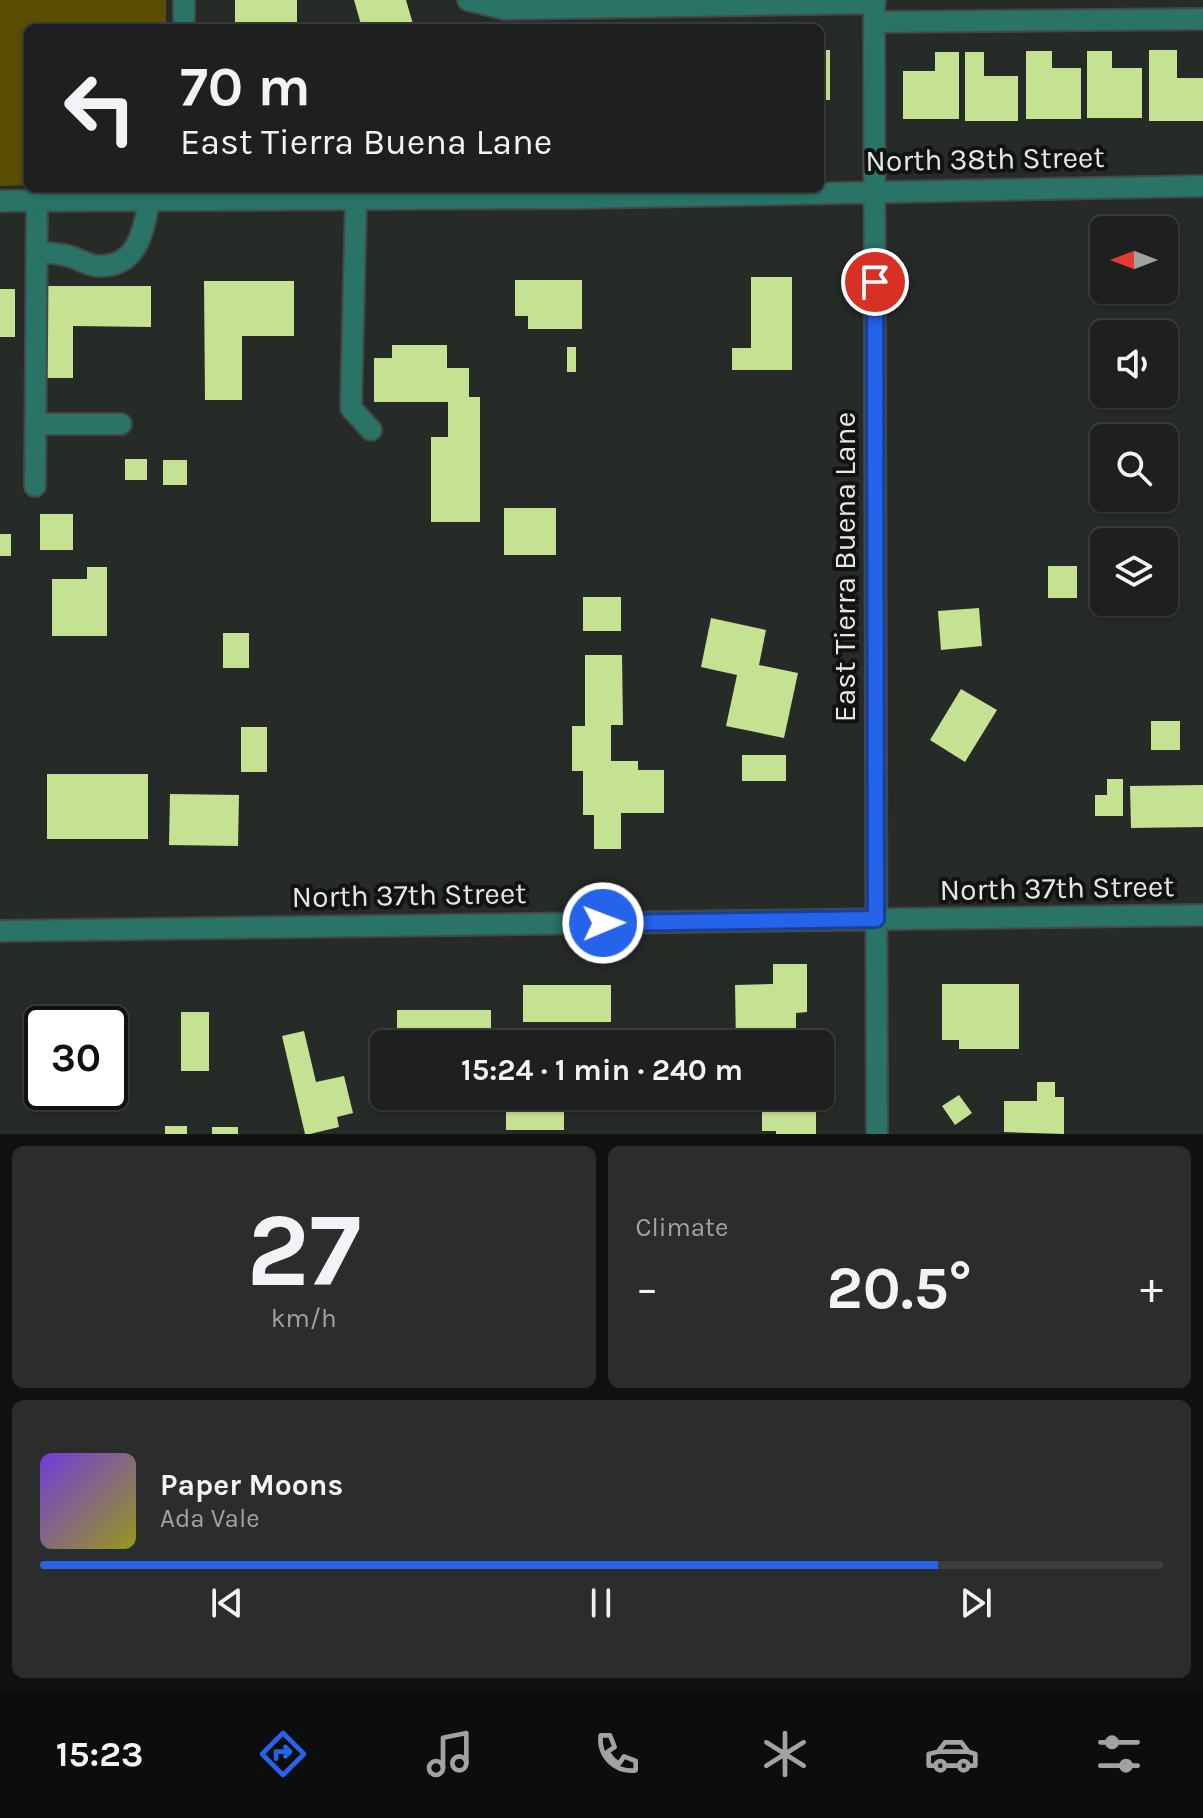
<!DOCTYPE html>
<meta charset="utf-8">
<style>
body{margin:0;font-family:Karla,sans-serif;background:#2a2d2b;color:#f1f3f6;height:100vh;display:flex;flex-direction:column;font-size:30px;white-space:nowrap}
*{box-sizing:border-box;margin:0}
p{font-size:26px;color:#a0a3a4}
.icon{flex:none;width:44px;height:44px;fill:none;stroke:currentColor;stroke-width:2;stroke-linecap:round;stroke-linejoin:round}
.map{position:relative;height:1134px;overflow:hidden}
.panel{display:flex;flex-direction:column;gap:12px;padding:12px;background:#101210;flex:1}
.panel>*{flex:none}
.banner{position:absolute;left:24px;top:24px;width:800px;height:168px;border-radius:12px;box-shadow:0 2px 6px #0004,0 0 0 2px #3b3e3c;background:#1d201e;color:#f1f3f6;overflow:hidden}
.needle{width:52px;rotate:270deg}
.buttons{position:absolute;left:1090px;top:216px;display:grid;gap:16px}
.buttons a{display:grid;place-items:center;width:88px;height:88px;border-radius:12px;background:#1d201e;box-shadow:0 2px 6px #0004,0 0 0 2px #3b3e3c;font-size:40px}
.speed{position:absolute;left:24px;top:1006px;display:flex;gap:16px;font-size:40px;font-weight:700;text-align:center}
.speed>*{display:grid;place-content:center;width:104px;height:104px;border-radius:50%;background:#1d201e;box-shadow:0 2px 6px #0004,0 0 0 2px #3b3e3c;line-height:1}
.speed .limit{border:4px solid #111;border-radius:12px;background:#fff;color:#111}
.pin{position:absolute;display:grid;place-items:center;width:68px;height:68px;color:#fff;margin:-34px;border:4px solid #fff;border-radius:50%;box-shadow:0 2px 8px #0007}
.me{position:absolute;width:88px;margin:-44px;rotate:89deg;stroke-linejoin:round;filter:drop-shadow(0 0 6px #0008)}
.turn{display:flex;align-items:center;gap:28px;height:168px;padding:0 24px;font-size:36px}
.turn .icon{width:104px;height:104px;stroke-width:2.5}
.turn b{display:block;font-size:56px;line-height:68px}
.big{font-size:60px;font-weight:700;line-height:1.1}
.panel .widget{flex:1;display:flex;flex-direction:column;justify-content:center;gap:12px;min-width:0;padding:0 28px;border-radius:12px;background:#2a2d2b}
.panel .dial{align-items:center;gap:0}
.dial b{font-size:104px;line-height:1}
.song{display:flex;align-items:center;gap:24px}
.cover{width:96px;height:96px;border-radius:12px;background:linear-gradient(135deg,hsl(260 70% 55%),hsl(60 70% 35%))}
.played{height:8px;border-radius:4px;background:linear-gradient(90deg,#2563eb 80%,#3b3e3c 80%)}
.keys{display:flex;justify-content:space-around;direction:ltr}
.heat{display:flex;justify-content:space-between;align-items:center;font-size:44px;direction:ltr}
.panel .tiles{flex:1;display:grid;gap:12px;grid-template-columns:1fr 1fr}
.widget:last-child{grid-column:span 2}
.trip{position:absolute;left:370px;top:1030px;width:464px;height:80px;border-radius:12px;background:#1d201e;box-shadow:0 2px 6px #0004,0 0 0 2px #3b3e3c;font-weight:700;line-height:80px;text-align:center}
.menu{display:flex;height:128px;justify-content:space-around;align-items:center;background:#0c0d0c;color:#a0a3a4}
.menu .icon{width:56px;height:56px}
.menu .active{color:#2563eb}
.menu b{font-size:36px;color:#f1f3f6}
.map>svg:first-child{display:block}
</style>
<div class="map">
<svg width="1203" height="1134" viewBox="0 0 1203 1134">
<rect width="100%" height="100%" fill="#272b28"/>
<path fill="#5b4d03" d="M 0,0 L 166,0 L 166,28 L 28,28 L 28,185 L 0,186 Z"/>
<path fill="#c5e192" d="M 235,0 L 297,0 L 297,26 L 235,26 Z
M 354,0 L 406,0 L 413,24 L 401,28 L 362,28 Z
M 820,50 L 830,50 L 830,100 L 820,100 Z
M 1149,50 L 1177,50 L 1177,78 L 1203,78 L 1203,121 L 1149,121 Z
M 1026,51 L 1052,51 L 1052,68 L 1081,68 L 1081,119 L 1026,119 Z
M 1087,51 L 1112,51 L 1112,68 L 1142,68 L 1142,118 L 1087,118 Z
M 935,52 L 959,52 L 959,119 L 903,119 L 903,71 L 935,71 Z
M 965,52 L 984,52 L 984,76 L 1018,76 L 1018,121 L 965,121 Z
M 751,277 L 792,277 L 792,370 L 732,370 L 732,348 L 751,348 Z
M 515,280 L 582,280 L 582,329 L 528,329 L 528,316 L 515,316 Z
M 204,281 L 294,281 L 294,336 L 242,336 L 242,400 L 205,400 Z
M 42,286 L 151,286 L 151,327 L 73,326 L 73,378 L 42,378 Z
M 0,289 L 15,289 L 15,337 L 0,337 Z
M 392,345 L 447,345 L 447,368 L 469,368 L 469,397 L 480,397 L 480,522 L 431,522 L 431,437 L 448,437 L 448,402 L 374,402 L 374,358 L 392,358 Z
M 567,347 L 576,347 L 576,372 L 567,372 Z
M 125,459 L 147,459 L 147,480 L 125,480 Z
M 163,460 L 187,460 L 187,485 L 163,485 Z
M 504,508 L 556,508 L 556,555 L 504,555 Z
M 40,514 L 73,514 L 73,550 L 40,550 Z
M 0,534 L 11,534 L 11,556 L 0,556 Z
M 1048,566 L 1077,566 L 1077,598 L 1048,598 Z
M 87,567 L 107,567 L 107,636 L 52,636 L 52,579 L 87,579 Z
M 583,597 L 621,597 L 621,631 L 583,631 Z
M 979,608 L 982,646 L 941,650 L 938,611 Z
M 711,618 L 766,630 L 759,665 L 798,673 L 784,738 L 726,726 L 737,675 L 701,667 Z
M 223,633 L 249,633 L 249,668 L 223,668 Z
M 585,655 L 622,655 L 623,725 L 611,725 L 611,761 L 638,761 L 638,770 L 664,770 L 664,813 L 621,813 L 621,849 L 594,849 L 594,815 L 583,815 L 583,771 L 572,771 L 572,726 L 585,726 Z
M 961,689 L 997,710 L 965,762 L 930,740 Z
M 1151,721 L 1180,721 L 1180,750 L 1151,750 Z
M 241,727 L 267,727 L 267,772 L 241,772 Z
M 742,755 L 786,755 L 786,781 L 742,781 Z
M 47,774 L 148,774 L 148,839 L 47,839 Z
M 1107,779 L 1123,779 L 1123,816 L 1095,816 L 1095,795 L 1107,795 Z
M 1203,785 L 1203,827 L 1131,828 L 1130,786 Z
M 170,794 L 239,795 L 238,846 L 169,845 Z
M 773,964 L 807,964 L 807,1012 L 796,1013 L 796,1044 L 736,1044 L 735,985 L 773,984 Z
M 942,984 L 1019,984 L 1019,1049 L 959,1049 L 959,1040 L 942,1040 Z
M 523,985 L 611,985 L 611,1022 L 523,1022 Z
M 35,1009 L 108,1009 L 108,1024 L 42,1024 L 42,1063 L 35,1063 Z
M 397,1010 L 491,1010 L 491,1044 L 397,1044 Z
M 181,1012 L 209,1012 L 209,1071 L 181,1071 Z
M 304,1031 L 316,1082 L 344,1076 L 353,1113 L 337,1117 L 339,1127 L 310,1134 L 305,1134 L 282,1036 Z
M 1037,1082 L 1055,1082 L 1055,1097 L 1064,1097 L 1064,1134 L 1004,1132 L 1004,1101 L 1037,1101 Z
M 959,1095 L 972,1113 L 955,1125 L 942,1106 Z
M 506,1096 L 564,1096 L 564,1130 L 506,1130 Z
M 762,1096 L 816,1096 L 816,1134 L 776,1134 L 776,1131 L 762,1131 Z
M 165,1126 L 187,1126 L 187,1134 L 165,1134 Z
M 212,1127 L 238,1127 L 238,1134 L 212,1134 Z"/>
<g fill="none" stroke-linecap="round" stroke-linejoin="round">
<g stroke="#454946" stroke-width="24">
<path id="minor" d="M 184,0 L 184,28
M 468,0 L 505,9 L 875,3
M 874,0 L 877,1134
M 875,22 L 1203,19
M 356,198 L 351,408 L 371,430
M 0,201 L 580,198 L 1203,186
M 37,252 C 47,253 58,253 68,256 C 78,258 86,265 97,266 C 137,268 143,233 149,201
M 36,424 L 121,424
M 35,486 L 37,201
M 0,931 L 1203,915"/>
</g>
<use href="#minor" stroke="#297367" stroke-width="20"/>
</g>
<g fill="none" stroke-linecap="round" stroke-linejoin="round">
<g stroke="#184099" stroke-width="20">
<path id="route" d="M 603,923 L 876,919 L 875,282"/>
</g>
<use href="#route" stroke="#2563eb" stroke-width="14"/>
</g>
<g text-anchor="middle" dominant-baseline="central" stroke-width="8" stroke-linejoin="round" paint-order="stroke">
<g font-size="30" fill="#e4e7e5" stroke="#111312">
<text transform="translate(985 159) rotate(-1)">North 38th Street</text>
<text transform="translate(845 567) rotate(-90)">East Tierra Buena Lane</text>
<text transform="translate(1057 888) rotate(-1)">North 37th Street</text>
<text transform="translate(409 895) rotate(-1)">North 37th Street</text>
</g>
</g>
</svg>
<div class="buttons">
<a><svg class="needle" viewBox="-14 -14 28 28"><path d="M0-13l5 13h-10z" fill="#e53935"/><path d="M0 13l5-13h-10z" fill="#a0a3a4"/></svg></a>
<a><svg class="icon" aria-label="sound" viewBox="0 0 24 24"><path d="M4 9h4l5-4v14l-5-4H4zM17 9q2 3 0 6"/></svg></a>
<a><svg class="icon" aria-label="search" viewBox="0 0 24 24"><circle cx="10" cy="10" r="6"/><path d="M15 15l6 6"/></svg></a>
<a><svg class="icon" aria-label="layers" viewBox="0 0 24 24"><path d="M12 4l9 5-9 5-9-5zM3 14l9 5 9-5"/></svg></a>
</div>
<div class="speed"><div class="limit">30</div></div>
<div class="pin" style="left:875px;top:282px;background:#d93025"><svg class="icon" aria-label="arrive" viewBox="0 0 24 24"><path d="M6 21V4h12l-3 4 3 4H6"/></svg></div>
<svg class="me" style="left:603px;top:923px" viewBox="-20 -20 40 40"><circle r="17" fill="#2563eb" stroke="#fff" stroke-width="3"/><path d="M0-11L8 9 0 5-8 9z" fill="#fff"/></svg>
<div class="trip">15:24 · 1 min · 240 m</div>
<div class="banner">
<div class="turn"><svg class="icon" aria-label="left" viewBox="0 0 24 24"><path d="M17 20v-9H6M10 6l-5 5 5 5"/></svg><div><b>70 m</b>East Tierra Buena Lane</div></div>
</div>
</div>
<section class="panel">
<div class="tiles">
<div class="widget dial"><b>27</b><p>km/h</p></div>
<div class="widget"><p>Climate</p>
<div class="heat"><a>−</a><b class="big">20.5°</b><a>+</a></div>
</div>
<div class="widget">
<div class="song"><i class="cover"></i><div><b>Paper Moons</b><p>Ada Vale</p></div></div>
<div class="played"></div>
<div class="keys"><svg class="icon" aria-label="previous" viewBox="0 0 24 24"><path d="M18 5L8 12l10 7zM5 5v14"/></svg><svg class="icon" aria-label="pause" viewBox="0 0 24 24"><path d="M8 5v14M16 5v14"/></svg><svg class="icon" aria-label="next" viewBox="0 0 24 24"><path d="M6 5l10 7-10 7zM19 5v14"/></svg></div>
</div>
</div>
</section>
<nav class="menu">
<b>15:23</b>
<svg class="icon active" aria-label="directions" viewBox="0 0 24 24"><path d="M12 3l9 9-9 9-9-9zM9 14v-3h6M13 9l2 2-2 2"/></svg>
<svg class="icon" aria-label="music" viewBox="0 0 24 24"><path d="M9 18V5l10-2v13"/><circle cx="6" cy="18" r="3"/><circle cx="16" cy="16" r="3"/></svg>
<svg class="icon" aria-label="phone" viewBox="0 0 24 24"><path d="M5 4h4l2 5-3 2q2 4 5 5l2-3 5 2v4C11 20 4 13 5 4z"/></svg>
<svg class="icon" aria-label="climate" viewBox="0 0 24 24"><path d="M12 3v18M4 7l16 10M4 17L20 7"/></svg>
<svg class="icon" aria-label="car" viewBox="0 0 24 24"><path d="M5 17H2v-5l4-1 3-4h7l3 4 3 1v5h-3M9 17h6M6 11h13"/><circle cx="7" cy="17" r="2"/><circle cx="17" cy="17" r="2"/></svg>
<svg class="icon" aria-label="filters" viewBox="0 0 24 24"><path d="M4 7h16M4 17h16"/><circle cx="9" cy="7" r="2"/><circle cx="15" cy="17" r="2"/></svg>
</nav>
